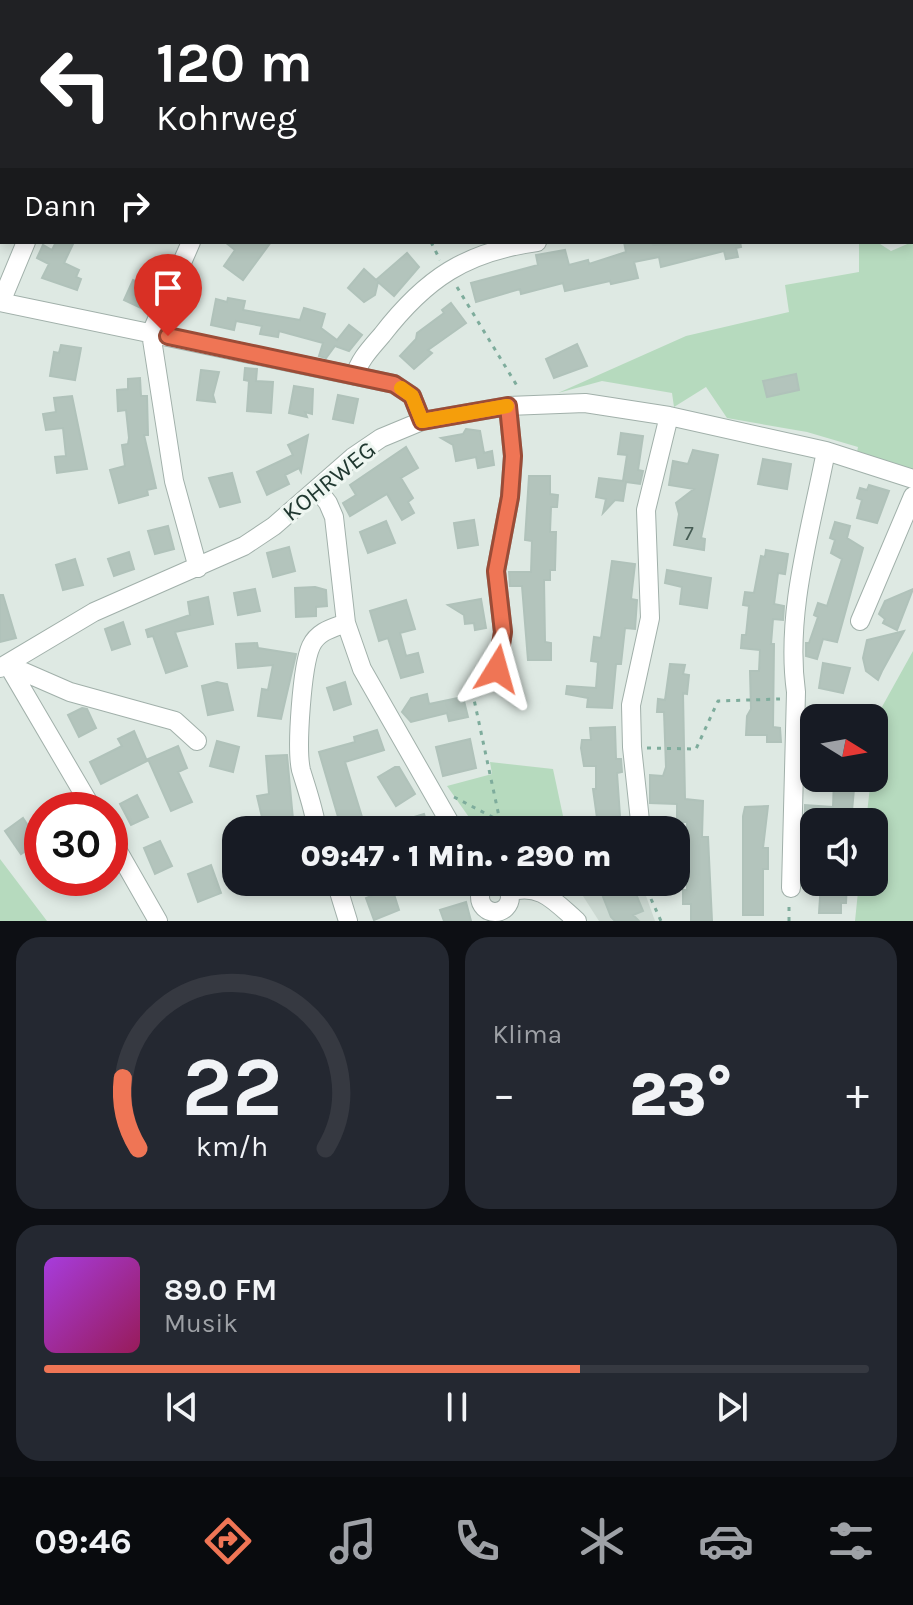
<!DOCTYPE html>
<html lang="de">
<meta charset="utf-8">
<style>
body{margin:0;font-family:Karla,sans-serif;background:#242831;color:#f1f3f6;height:100vh;display:flex;flex-direction:column;font-size:30px;white-space:nowrap}
*{box-sizing:border-box;margin:0}
p{font-size:26px;color:#9ea1a6}
.icon{flex:none;width:44px;height:44px;fill:none;stroke:currentColor;stroke-width:2;stroke-linecap:round;stroke-linejoin:round}
.map{position:relative;height:921px;overflow:hidden}
.side{display:flex;flex-direction:column;gap:16px;padding:16px;background:#0d0f14;flex:1}
.side>*{flex:none}
.banner{position:absolute;left:0px;top:0px;width:914px;height:244px;box-shadow:0 4px 12px #0003;background:#202124;color:#fff;overflow:hidden}
.needle{width:52px;rotate:101deg}
.fabs{position:absolute;left:800px;top:704px;display:grid;gap:16px}
.fabs a{display:grid;place-items:center;width:88px;height:88px;border-radius:16px;background:#171b24;box-shadow:0 4px 12px #0003;font-size:40px}
.speed{position:absolute;left:24px;top:792px;display:flex;gap:16px;font-size:40px;font-weight:700;text-align:center}
.speed>*{display:grid;place-content:center;width:104px;height:104px;border-radius:50%;background:#171b24;box-shadow:0 4px 12px #0003;line-height:1}
.speed .limit{border:12px solid #d22;background:#fff;color:#111}
.pin{position:absolute;display:grid;place-items:center;width:68px;height:68px;color:#fff;margin:-82px -34px;border-radius:50% 50% 50% 0;rotate:-45deg;box-shadow:0 0 8px #0007}
.pin .icon{rotate:45deg}
.me{position:absolute;width:88px;margin:-44px;rotate:8deg;stroke-linejoin:round;filter:drop-shadow(0 0 6px #0008)}
.turn{display:flex;align-items:center;gap:28px;height:168px;padding:0 24px;font-size:36px}
.turn .icon{width:104px;height:104px;stroke-width:2.5}
.turn b{display:block;font-size:56px;line-height:68px}
.then{display:flex;align-items:center;height:76px;padding:0 24px;background:#0003;gap:16px;font-size:30px}
.big{font-size:60px;font-weight:800;line-height:1.1}
.side .card{flex:1;display:flex;flex-direction:column;justify-content:center;gap:12px;min-width:0;padding:0 28px;border-radius:24px;background:#242831}
.side .dial{align-items:center;gap:0}
.dial svg{height:208px;overflow:visible;fill:none;stroke:#363941;stroke-width:7;stroke-linecap:round;text-anchor:middle}
.dial text{fill:#f1f3f6;stroke:none}
.song{display:flex;align-items:center;gap:24px}
.cover{width:96px;height:96px;border-radius:12px;background:linear-gradient(135deg,hsl(280 70% 55%),hsl(330 70% 35%))}
.played{height:8px;border-radius:4px;background:linear-gradient(90deg,#ef7555 65%,#363941 65%)}
.keys{display:flex;justify-content:space-around;direction:ltr}
.heat{display:flex;justify-content:space-between;align-items:center;font-size:44px;direction:ltr}
.side .tiles{flex:1;display:grid;gap:16px;grid-template-columns:1fr 1fr}
.card:last-child{grid-column:span 2}
.trip{position:absolute;left:222px;top:816px;width:468px;height:80px;border-radius:24px;background:#171b24;box-shadow:0 4px 12px #0003;font-weight:800;line-height:80px;text-align:center}
.dock{display:flex;height:128px;justify-content:space-around;align-items:center;background:#090b0e;color:#9ea1a6}
.dock .icon{width:56px;height:56px}
.dock .on{color:#ef7555}
.dock b{font-size:36px;color:#f1f3f6}
.map>svg:first-child{display:block}
</style>
<div class="map">
<svg width="913" height="921" viewBox="0 0 913 921">
<rect width="100%" height="100%" fill="#dee9e3"/>
<path fill="#ccd9d2" d="M 574,882 L 641,882 L 655,921 L 599,921 Z"/>
<path fill="#b6dabe" d="M 913,237 L 913,471 L 857,452 L 858,447 L 807,432 L 727,418 L 706,387 L 674,407 L 672,393 L 602,381 L 558,393 L 686,336 L 789,312 L 785,285 L 859,272 L 859,242 L 877,242 L 891,251 L 912,242 Z
M 913,651 L 913,921 L 855,921 L 859,882 L 874,882 L 874,822 L 866,822 L 871,778 L 874,778 L 878,714 Z
M 490,762 L 553,769 L 566,830 L 478,830 L 447,786 L 492,774 Z
M 0,859 L 47,921 L 0,921 Z"/>
<path fill="#b3c4bc" stroke="#b0c2ba" stroke-width="2" d="M 56,242 L 74,242 L 64,263 L 79,270 L 76,277 L 81,279 L 77,290 L 42,278 L 49,264 L 37,258 L 43,245 L 52,250 Z
M 225,242 L 271,242 L 243,280 L 224,266 L 235,250 Z
M 624,242 L 652,242 L 653,245 L 740,242 L 741,247 L 736,248 L 738,257 L 726,259 L 724,251 L 661,267 L 659,257 L 634,262 L 638,278 L 611,284 L 610,281 L 565,291 L 563,283 L 521,294 L 520,289 L 476,302 L 471,283 L 538,265 L 536,255 L 565,250 L 569,265 L 588,260 L 589,264 L 626,252 Z
M 407,253 L 419,267 L 394,296 L 378,282 L 375,295 L 364,302 L 348,288 L 364,269 L 376,280 Z
M 133,280 L 152,288 L 143,309 L 124,300 Z
M 228,298 L 245,301 L 243,310 L 300,320 L 304,308 L 325,314 L 321,328 L 337,340 L 349,325 L 362,335 L 349,351 L 335,346 L 326,358 L 319,356 L 323,343 L 279,331 L 278,337 L 260,334 L 262,326 L 236,321 L 234,330 L 211,325 L 216,299 L 227,302 Z
M 451,303 L 466,323 L 428,350 L 432,353 L 414,369 L 400,356 L 416,339 L 417,333 L 444,313 L 442,310 Z
M 577,344 L 587,366 L 554,378 L 546,359 Z
M 61,345 L 81,348 L 75,380 L 50,376 L 54,352 L 59,353 Z
M 245,368 L 257,369 L 256,381 L 273,382 L 271,413 L 247,411 L 249,381 L 244,380 Z
M 201,370 L 219,372 L 213,395 L 215,402 L 197,400 Z
M 796,374 L 799,390 L 767,397 L 763,381 Z
M 140,378 L 141,396 L 147,396 L 148,435 L 144,435 L 156,488 L 147,490 L 148,495 L 119,503 L 110,470 L 125,466 L 122,445 L 128,444 L 129,438 L 126,410 L 118,411 L 117,390 L 128,389 L 128,379 Z
M 294,386 L 313,389 L 312,414 L 305,412 L 307,417 L 289,413 Z
M 338,395 L 358,399 L 353,423 L 333,419 Z
M 72,396 L 87,469 L 57,473 L 55,457 L 66,456 L 63,428 L 46,430 L 43,414 L 56,412 L 54,398 Z
M 466,429 L 480,431 L 484,453 L 492,451 L 494,465 L 478,468 L 476,457 L 456,461 L 453,445 L 441,438 L 463,434 Z
M 621,433 L 643,436 L 638,470 L 643,471 L 640,484 L 626,482 L 623,501 L 615,500 L 603,513 L 606,499 L 596,497 L 599,478 L 623,481 L 627,455 L 618,454 Z
M 308,435 L 301,472 L 299,468 L 285,475 L 289,484 L 267,495 L 257,472 L 293,455 L 288,445 Z
M 406,447 L 418,468 L 401,478 L 413,498 L 408,502 L 414,513 L 402,520 L 387,494 L 350,516 L 343,503 L 356,495 L 350,485 Z
M 693,450 L 718,455 L 701,538 L 705,539 L 704,550 L 674,545 L 679,514 L 676,503 L 694,489 L 669,485 L 673,461 L 688,464 Z
M 763,459 L 791,464 L 787,489 L 758,484 Z
M 232,473 L 240,502 L 220,507 L 209,478 Z
M 529,476 L 550,476 L 550,494 L 558,495 L 557,507 L 551,507 L 550,532 L 556,532 L 555,570 L 550,570 L 550,580 L 544,580 L 545,642 L 551,643 L 551,660 L 528,660 L 522,586 L 510,586 L 509,572 L 531,572 L 532,541 L 525,540 Z
M 869,485 L 889,491 L 877,523 L 857,518 L 862,500 L 857,498 L 860,488 L 867,490 Z
M 474,520 L 478,545 L 458,548 L 454,523 Z
M 386,521 L 395,543 L 368,553 L 360,532 Z
M 835,522 L 850,526 L 847,538 L 863,548 L 837,642 L 823,639 L 817,659 L 806,656 L 806,643 L 809,643 L 818,617 L 814,615 L 818,603 L 827,606 L 842,559 L 831,553 L 835,540 L 830,538 Z
M 168,526 L 174,549 L 155,554 L 148,531 Z
M 289,547 L 295,571 L 273,577 L 267,553 Z
M 766,550 L 788,554 L 785,574 L 778,573 L 774,604 L 784,606 L 783,620 L 773,619 L 771,644 L 774,644 L 773,727 L 780,728 L 781,742 L 767,742 L 767,735 L 746,735 L 747,716 L 751,709 L 750,671 L 759,671 L 760,650 L 741,648 L 742,635 L 746,635 L 749,606 L 743,605 L 745,592 L 754,593 L 761,556 L 765,557 Z
M 129,552 L 134,569 L 114,576 L 108,559 Z
M 75,559 L 83,585 L 63,590 L 56,565 Z
M 612,561 L 635,564 L 631,599 L 637,600 L 635,629 L 625,628 L 621,664 L 616,664 L 612,708 L 587,707 L 588,698 L 566,694 L 567,686 L 596,688 L 598,662 L 591,661 L 594,637 L 601,638 Z
M 667,570 L 711,578 L 707,608 L 680,604 L 682,587 L 665,583 Z
M 315,587 L 326,590 L 327,606 L 316,607 L 316,616 L 296,617 L 295,588 Z
M 255,589 L 260,611 L 238,615 L 234,593 Z
M 913,589 L 897,630 L 883,623 L 885,619 L 879,614 L 885,601 Z
M 0,595 L 3,595 L 16,638 L 0,642 Z
M 208,597 L 213,624 L 175,632 L 187,666 L 166,673 L 153,636 L 148,637 L 146,630 L 190,615 L 188,602 Z
M 481,599 L 486,628 L 475,630 L 474,623 L 465,624 L 464,615 L 448,605 Z
M 406,600 L 415,629 L 400,633 L 406,656 L 418,653 L 423,672 L 401,678 L 388,638 L 379,641 L 370,611 Z
M 123,622 L 130,644 L 112,650 L 105,629 Z
M 904,631 L 882,671 L 878,680 L 866,671 L 863,658 L 867,640 Z
M 257,643 L 258,648 L 296,654 L 281,719 L 258,716 L 262,689 L 268,690 L 273,665 L 238,668 L 236,644 Z
M 823,663 L 850,668 L 843,693 L 819,688 Z
M 670,664 L 685,665 L 683,674 L 689,675 L 687,694 L 683,693 L 685,799 L 703,801 L 702,837 L 708,837 L 712,921 L 691,921 L 691,904 L 683,904 L 683,890 L 687,890 L 687,822 L 677,822 L 677,804 L 650,803 L 650,775 L 663,776 L 666,767 L 664,712 L 657,712 L 658,699 L 665,700 Z
M 217,682 L 227,684 L 233,710 L 208,715 L 202,686 Z
M 345,682 L 351,704 L 334,710 L 327,688 Z
M 427,694 L 429,704 L 463,697 L 468,717 L 449,721 L 447,713 L 411,722 L 402,712 L 411,698 Z
M 82,708 L 87,709 L 96,728 L 79,737 L 68,715 Z
M 615,727 L 616,759 L 621,759 L 622,772 L 617,773 L 620,816 L 611,817 L 608,822 L 604,818 L 597,818 L 593,789 L 596,789 L 596,766 L 584,766 L 581,748 L 582,740 L 591,740 L 590,728 Z
M 377,730 L 384,750 L 345,762 L 363,820 L 341,827 L 319,752 L 355,742 L 354,737 Z
M 134,731 L 147,761 L 101,784 L 90,762 L 122,746 L 118,739 Z
M 470,739 L 476,768 L 443,776 L 436,747 Z
M 217,741 L 239,747 L 233,772 L 210,766 Z
M 178,746 L 187,768 L 178,772 L 192,802 L 171,811 L 148,759 Z
M 287,755 L 294,830 L 265,830 L 257,796 L 269,794 L 266,756 Z
M 395,767 L 399,767 L 415,794 L 396,806 L 378,777 Z
M 834,778 L 855,778 L 851,822 L 805,822 L 805,805 L 833,807 Z
M 137,795 L 148,817 L 131,825 L 120,804 Z
M 768,806 L 763,848 L 768,848 L 768,869 L 763,869 L 763,915 L 743,915 L 743,816 L 745,807 Z
M 424,814 L 429,830 L 382,830 L 381,827 Z
M 23,818 L 39,842 L 21,854 L 5,831 Z
M 160,841 L 172,866 L 155,874 L 144,848 Z
M 211,865 L 221,893 L 198,902 L 188,874 Z
M 602,882 L 631,882 L 643,911 L 633,915 L 639,921 L 615,921 L 611,917 L 600,889 L 603,888 Z
M 847,882 L 846,903 L 841,903 L 841,913 L 819,913 L 821,883 Z
M 392,888 L 399,910 L 374,920 L 366,898 Z
M 466,902 L 471,921 L 444,921 L 440,910 Z"/>
<g fill="none" stroke-linecap="round" stroke-linejoin="round">
<g stroke="#a1b0aa" stroke-width="20">
<path id="minor" d="M 330,0 L 333,2
M 891,0 L 895,2
M 606,2 L 606,0
M 675,2 L 680,0
M 191,242 L 151,333 L 174,481 L 198,568
M 0,302 L 394,384 L 412,396 L 422,421
M 1,302 L 26,242
M 355,376 C 359,360 371,348 382,335 C 426,278 466,252 537,242
M 318,490 L 328,503 L 334,517 L 346,623 L 362,669 L 454,830
M 860,621 L 913,496
M 8,665 L 70,692 L 175,721 L 197,741
M 8,665 L 93,810
M 0,668 L 94,612 L 244,546 L 274,526 L 353,457 L 381,438 L 422,421 L 508,406 L 585,403 L 669,416 L 826,451 L 913,479
M 497,669 L 503,632 L 496,571 L 510,497 L 513,456 L 508,406
M 317,830 C 314,809 307,790 301,770 C 296,748 302,666 311,646 C 318,631 333,628 346,623
M 641,830 L 632,747 L 631,705 L 650,618 L 646,510 L 669,416
M 110,837 L 158,921
M 336,882 L 348,921
M 652,882 L 669,882
M480 897a15 15 0 1 1 30 0a15 15 0 1 1-30 0Z
M 791,888 L 796,692 C 785,613 811,529 826,451
M 509,892 C 540,882 555,902 577,921"/>
</g>
<path stroke="#7eac9c" stroke-width="3" stroke-dasharray="4 6" stroke-linecap="butt" d="M 240,2 L 242,0
M 431,242 L 440,260
M 457,287 L 519,389
M 647,748 L 696,749 L 718,701 L 780,699
M 454,797 L 500,821 L 472,690 L 488,680
M 651,899 L 661,921
M 789,921 L 789,905"/>
<use href="#minor" stroke="#fff" stroke-width="18"/>
</g>
<g fill="none" stroke-linecap="round" stroke-linejoin="round">
<g stroke="#9b4c37" stroke-width="20">
<path id="route" d="M 168,336 L 394,384 L 412,396 L 422,421 L 508,406 L 513,456 L 510,497 L 496,571 L 503,632 L 497,669"/>
</g>
<use href="#route" stroke="#ef7555" stroke-width="14"/>
<path stroke="#f59e0b" stroke-width="14" d="M 401,388 L 412,396 L 422,421 L 507,406"/>
</g>
<g text-anchor="middle" dominant-baseline="central" stroke-width="6" stroke-linejoin="round" paint-order="stroke">
<g font-size="20" fill="#455b53">
<text x="689" y="533">7</text>
</g>
<g font-size="24" fill="#203830" stroke="#eef6f1">
<text transform="translate(329 481) rotate(-39)">KOHRWEG</text>
</g>
</g>
</svg>
<div class="fabs">
<a><svg class="needle" viewBox="-14 -14 28 28"><path d="M0-13l5 13h-10z" fill="#e53935"/><path d="M0 13l5-13h-10z" fill="#9ea1a6"/></svg></a>
<a><svg class="icon" aria-label="sound" viewBox="0 0 24 24"><path d="M4 9h4l5-4v14l-5-4H4zM17 9q2 3 0 6"/></svg></a>
</div>
<div class="speed"><div class="limit">30</div></div>
<div class="pin" style="left:168px;top:336px;background:#d93025"><svg class="icon" aria-label="arrive" viewBox="0 0 24 24"><path d="M6 21V4h12l-3 4 3 4H6"/></svg></div>
<svg class="me" style="left:497px;top:669px" viewBox="-20 -20 40 40"><path d="M0-17L14 15 0 8-14 15z" fill="#ef7555" stroke="#fff" stroke-width="4"/></svg>
<div class="trip">09:47 · 1 Min. · 290 m</div>
<div class="banner">
<div class="turn"><svg class="icon" aria-label="left" viewBox="0 0 24 24"><path d="M17 20v-9H6M10 6l-5 5 5 5"/></svg><div><b>120 m</b>Kohrweg</div></div>
<div class="then">Dann<svg class="icon" aria-label="right" viewBox="0 0 24 24"><path d="M7 20v-9h11M14 6l5 5-5 5"/></svg></div>
</div>
</div>
<section class="side">
<div class="tiles">
<div class="card dial"><svg viewBox="0 0 100 80">
<path d="M14 69A42 42 0 1 1 86 69"/>
<path d="M14 69A42 42 0 0 1 8 42" stroke="#ef7555"/>
<text x="50" y="56" font-size="32" font-weight="700">22</text>
<text x="50" y="72" font-size="11">km/h</text>
</svg></div>
<div class="card"><p>Klima</p>
<div class="heat"><a>−</a><b class="big">23°</b><a>+</a></div>
</div>
<div class="card">
<div class="song"><i class="cover"></i><div><b>89.0 FM</b><p>Musik</p></div></div>
<div class="played"></div>
<div class="keys"><svg class="icon" aria-label="previous" viewBox="0 0 24 24"><path d="M18 5L8 12l10 7zM5 5v14"/></svg><svg class="icon" aria-label="pause" viewBox="0 0 24 24"><path d="M8 5v14M16 5v14"/></svg><svg class="icon" aria-label="next" viewBox="0 0 24 24"><path d="M6 5l10 7-10 7zM19 5v14"/></svg></div>
</div>
</div>
</section>
<nav class="dock">
<b>09:46</b>
<svg class="icon on" aria-label="directions" viewBox="0 0 24 24"><path d="M12 3l9 9-9 9-9-9zM9 14v-3h6M13 9l2 2-2 2"/></svg>
<svg class="icon" aria-label="music" viewBox="0 0 24 24"><path d="M9 18V5l10-2v13"/><circle cx="6" cy="18" r="3"/><circle cx="16" cy="16" r="3"/></svg>
<svg class="icon" aria-label="phone" viewBox="0 0 24 24"><path d="M5 4h4l2 5-3 2q2 4 5 5l2-3 5 2v4C11 20 4 13 5 4z"/></svg>
<svg class="icon" aria-label="climate" viewBox="0 0 24 24"><path d="M12 3v18M4 7l16 10M4 17L20 7"/></svg>
<svg class="icon" aria-label="car" viewBox="0 0 24 24"><path d="M5 17H2v-5l4-1 3-4h7l3 4 3 1v5h-3M9 17h6M6 11h13"/><circle cx="7" cy="17" r="2"/><circle cx="17" cy="17" r="2"/></svg>
<svg class="icon" aria-label="filters" viewBox="0 0 24 24"><path d="M4 7h16M4 17h16"/><circle cx="9" cy="7" r="2"/><circle cx="15" cy="17" r="2"/></svg>
</nav>
